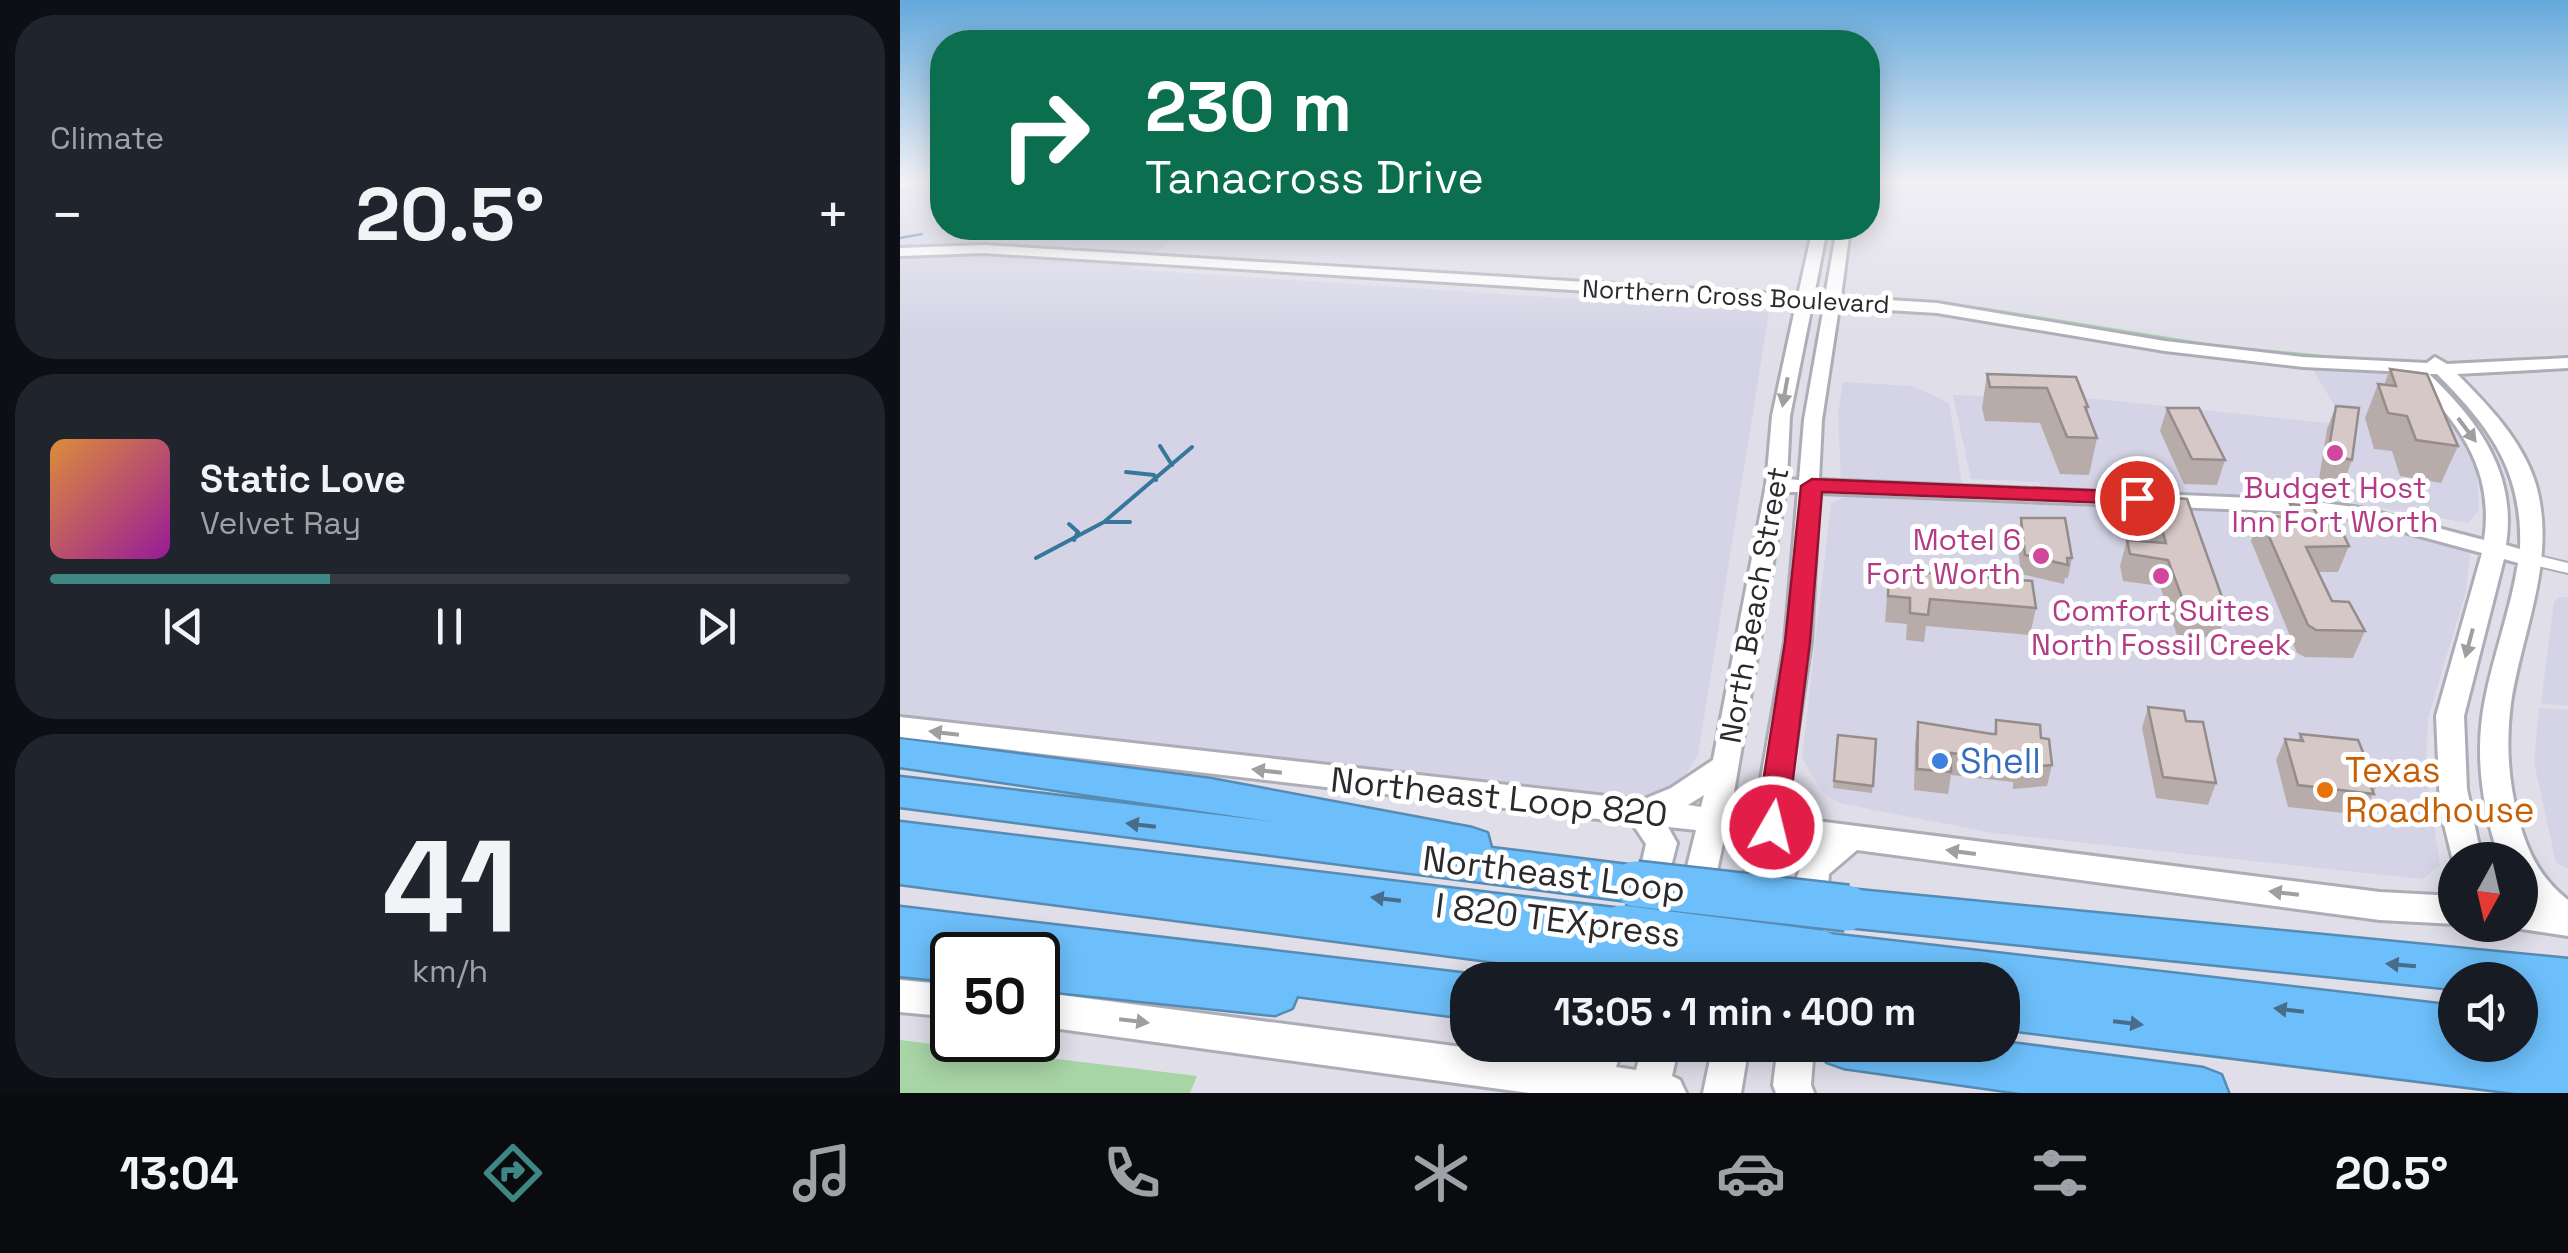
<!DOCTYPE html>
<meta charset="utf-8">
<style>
body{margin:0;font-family:"Space Grotesk",sans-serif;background:#20242c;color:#f1f3f6;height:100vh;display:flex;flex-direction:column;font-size:38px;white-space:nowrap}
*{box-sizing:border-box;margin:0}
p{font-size:32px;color:#9ea1a6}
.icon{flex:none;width:55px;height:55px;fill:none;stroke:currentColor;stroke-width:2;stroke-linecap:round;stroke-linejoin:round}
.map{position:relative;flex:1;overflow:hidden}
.sheet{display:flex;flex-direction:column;gap:15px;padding:15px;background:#0d0f14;width:900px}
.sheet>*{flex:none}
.hud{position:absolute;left:30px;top:30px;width:950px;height:210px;border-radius:40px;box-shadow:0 5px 25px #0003;background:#0b6e4f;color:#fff;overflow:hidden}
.needle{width:65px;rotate:188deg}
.buttons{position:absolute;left:1538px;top:842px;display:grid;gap:20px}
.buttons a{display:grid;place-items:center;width:100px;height:100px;border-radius:50%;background:#171b24;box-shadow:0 5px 25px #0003;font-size:50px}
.speed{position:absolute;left:30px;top:932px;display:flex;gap:20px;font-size:50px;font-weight:700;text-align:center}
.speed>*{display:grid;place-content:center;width:130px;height:130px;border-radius:50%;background:#171b24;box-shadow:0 5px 25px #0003;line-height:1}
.speed .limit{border:5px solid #111;border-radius:15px;background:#fff;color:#111}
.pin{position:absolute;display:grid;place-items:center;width:85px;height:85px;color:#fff;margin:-42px;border:5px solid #fff;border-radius:50%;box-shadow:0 2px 10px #0007}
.me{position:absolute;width:110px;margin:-55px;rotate:8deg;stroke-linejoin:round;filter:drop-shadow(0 0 8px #0008)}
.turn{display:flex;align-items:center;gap:35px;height:210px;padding:0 50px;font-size:45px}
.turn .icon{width:130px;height:130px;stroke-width:2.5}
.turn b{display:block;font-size:70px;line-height:85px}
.big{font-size:75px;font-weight:600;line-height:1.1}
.sheet .tile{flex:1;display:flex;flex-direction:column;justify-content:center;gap:15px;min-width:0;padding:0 35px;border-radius:40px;background:#20242c}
.sheet .dial{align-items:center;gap:0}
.dial b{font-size:130px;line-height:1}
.song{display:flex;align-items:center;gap:30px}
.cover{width:120px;height:120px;border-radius:15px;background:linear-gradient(135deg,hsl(30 70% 55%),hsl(300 70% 35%))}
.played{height:10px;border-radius:5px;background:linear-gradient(90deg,#3f8785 35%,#363941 35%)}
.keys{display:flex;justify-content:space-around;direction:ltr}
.heat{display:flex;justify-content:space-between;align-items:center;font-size:55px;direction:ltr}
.trip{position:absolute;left:550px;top:962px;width:570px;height:100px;border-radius:40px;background:#171b24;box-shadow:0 5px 25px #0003;font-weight:600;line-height:100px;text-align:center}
.tabs{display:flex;height:160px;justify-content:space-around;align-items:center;background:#090b0e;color:#9ea1a6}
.tabs .icon{width:70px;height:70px}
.tabs .current{color:#3f8785}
.tabs b{font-size:45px;color:#f1f3f6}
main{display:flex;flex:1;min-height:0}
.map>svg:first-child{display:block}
</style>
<main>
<section class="sheet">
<div class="tile"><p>Climate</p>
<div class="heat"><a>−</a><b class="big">20.5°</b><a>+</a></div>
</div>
<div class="tile">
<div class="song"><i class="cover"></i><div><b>Static Love</b><p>Velvet Ray</p></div></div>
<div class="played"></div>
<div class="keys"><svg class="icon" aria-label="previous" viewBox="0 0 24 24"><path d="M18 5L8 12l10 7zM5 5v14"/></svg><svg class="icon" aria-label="pause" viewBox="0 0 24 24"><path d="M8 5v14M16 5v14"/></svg><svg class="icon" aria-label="next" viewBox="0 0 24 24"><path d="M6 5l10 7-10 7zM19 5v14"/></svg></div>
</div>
<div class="tile dial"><b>41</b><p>km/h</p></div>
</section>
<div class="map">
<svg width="1668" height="1093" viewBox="0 0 1668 1093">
<rect width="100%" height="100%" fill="#dfdee9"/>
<path fill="#d4d4e6" d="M 0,183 L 42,183 L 42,228 L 291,228 L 230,269 L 869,312 L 798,755 L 782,781 L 757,795 L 734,800 L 0,717 Z
M 1412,368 L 1500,372 L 1514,378 L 1562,433 L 1577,471 L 1579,510 L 1568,523 L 1425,498 L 1141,487 L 1139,482 L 1071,479 L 1053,395 L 1197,399 L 1446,425 Z
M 943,382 L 1013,386 L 1049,403 L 1062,485 L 941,478 L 938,413 Z
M 945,496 L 1331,511 L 1451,520 L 1571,547 L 1566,592 L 1528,718 L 1526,769 L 1540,866 L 1522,879 L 1093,833 L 939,803 L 922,791 L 902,758 L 931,503 Z
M 1659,597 L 1668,597 L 1668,706 L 1641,703 L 1654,602 Z
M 1639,708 L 1668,710 L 1668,869 L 1656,863 L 1634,762 Z"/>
<path fill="#a8d5a5" d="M 950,298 L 1082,307 L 1319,345 L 1499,362 L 1321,351 L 1105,314 Z
M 0,1040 L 297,1076 L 290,1093 L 0,1093 Z"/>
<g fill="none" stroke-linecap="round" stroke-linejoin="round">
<path stroke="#37779c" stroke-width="2.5" d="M 0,238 L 22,234"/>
<path stroke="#37779c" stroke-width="4" d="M 260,446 L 272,465
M 226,472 L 254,475 L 256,480
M 204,522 L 230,522
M 169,524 L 178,532 L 174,540
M 136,558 L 204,522 L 292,447"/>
<g stroke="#adadb7" stroke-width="4">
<path id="street" d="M 1631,554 L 1668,563 L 1668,573 L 1625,563 L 1622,559 Z"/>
</g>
<g stroke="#adadb7" stroke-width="6">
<path id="secondary" d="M 0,183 L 15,183 L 0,190 Z
M 913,228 L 927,228 L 914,296 L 925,296 L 937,228 L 950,228 L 941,297 L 1037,303 L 1265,341 L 1403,357 L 1527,363 L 1535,357 L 1547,364 L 1668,358 L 1668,368 L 1557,374 C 1588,405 1623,441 1636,485 C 1657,560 1622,630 1611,703 C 1606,742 1608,780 1618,817 C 1627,852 1640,878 1668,900 L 1668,936 L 1608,927 L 1620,925 L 1620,903 L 1626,903 L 1620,895 L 1620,860 L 1600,860 C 1582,808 1574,754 1585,699 C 1594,653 1611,609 1618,563 L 1604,559 L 1564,716 L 1567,789 L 1582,860 L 1555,860 L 1555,869 L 1540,808 L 1536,716 L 1582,553 L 1460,520 L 1402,512 L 919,493 L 911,642 L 885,817 L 1480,892 L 1555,896 L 1555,924 L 1480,920 L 957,850 L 929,874 L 926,913 L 922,923 L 910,927 L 898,923 C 885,896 898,863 919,845 L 881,840 L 865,952 L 860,963 L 848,967 L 836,963 L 831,952 L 851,837 L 825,834 L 811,899 L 806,909 L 795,913 L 784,909 L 779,899 L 796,830 L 768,827 L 777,843 L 762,902 L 751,906 L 740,902 L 735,892 L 746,844 L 732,823 L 0,737 L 0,717 L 742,800 L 771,788 L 813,760 L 866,485 L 872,416 L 896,304 L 84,253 L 0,256 L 0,248 L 84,245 L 898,295 ZM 912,305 L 924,306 L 904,420 L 899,480 L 887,479 L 890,416 ZM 939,307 L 1037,313 L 1265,351 L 1403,367 L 1508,372 C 1557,420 1595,468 1584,540 L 1461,508 L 1402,500 L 919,480 L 922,420 ZM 1529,374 L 1537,374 C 1590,427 1623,471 1620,549 L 1606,545 C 1617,473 1579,422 1529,374 ZM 885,492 L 898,492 L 885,642 L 855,813 L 831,810 ZM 804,795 L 801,807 L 788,805 Z
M 0,980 L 52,985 L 52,1017 L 0,1012 Z
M 138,992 L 654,1059 L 681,1055 L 687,1045 L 723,1045 L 716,1067 L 736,1070 L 743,1045 L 779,1045 L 772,1076 L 780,1080 L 786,1093 L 629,1093 L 138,1026 Z
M 813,1045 L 849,1045 L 841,1093 L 803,1093 Z
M 878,1045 L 914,1045 L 911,1085 L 914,1093 L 876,1093 L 873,1085 Z"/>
</g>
<g stroke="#568bb3" stroke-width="5">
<path id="highway" d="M 0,739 L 310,779 L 572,828 L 587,833 L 591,848 L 736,866 L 751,871 L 757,884 L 751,897 L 736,902 L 0,807 L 0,777 L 376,822 L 0,767 Z
M 0,822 L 722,909 L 738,914 L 744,928 L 738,942 L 730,944 L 736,957 L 729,971 L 713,977 L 0,884 Z
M 947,889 L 1668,959 L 1668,1093 L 1616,1093 L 1102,1029 L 1102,980 C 1039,980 965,990 904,967 L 897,953 L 904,939 L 920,933 L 1555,1006 L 1555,1045 L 1620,1045 L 1620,980 L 1555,980 L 1555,989 L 947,927 L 932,921 L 925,908 L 932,895 Z
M 0,907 L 568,974 L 583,980 L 568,980 L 568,1018 L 397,996 L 392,1008 L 375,1015 L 138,990 L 138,955 L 52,955 L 52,981 L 0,976 Z
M 1102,1042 L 1303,1068 L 1321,1075 L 1328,1093 L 1121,1093 L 944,1068 L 927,1062 L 920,1045 Z"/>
</g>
<use href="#street" fill="#fff" fill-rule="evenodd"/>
<use href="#secondary" fill="#fff" fill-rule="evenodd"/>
<use href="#highway" fill="#6dbffb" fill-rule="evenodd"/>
<g stroke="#568bb3" stroke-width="50" stroke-linecap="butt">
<path id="highway-bridge" d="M 736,884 L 947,908
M 722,928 L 920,953
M 713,957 L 890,980"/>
</g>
<use href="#highway-bridge" stroke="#6dbffb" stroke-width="45"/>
</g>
<path fill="#b7acaa" d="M 1490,369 L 1558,446 L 1541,483 L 1500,476 L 1492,451 L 1474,449 L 1465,418 L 1478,384 L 1484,385 Z
M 1087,374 L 1176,377 L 1188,407 L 1187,413 L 1197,438 L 1189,475 L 1160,474 L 1140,423 L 1085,421 L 1082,408 Z
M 1436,406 L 1452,460 L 1443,485 L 1419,479 L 1427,429 Z
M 1267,408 L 1325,460 L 1317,485 L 1284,484 L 1260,431 Z
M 1252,496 L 1327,611 L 1317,638 L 1277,635 L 1260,586 L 1223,581 L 1220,566 L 1227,540 L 1251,542 L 1245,521 Z
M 1390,504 L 1421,520 L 1449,546 L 1438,572 L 1418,572 L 1432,601 L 1465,631 L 1453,658 L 1405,657 L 1397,653 L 1351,541 L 1360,516 L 1385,517 Z
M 1121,518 L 1172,558 L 1168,578 L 1165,578 L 1164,584 L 1121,574 L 1117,538 Z
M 989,570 L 1136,608 L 1130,635 L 1026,626 L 1024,642 L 1006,640 L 1007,624 L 985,622 Z
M 1248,707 L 1286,721 L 1316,783 L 1308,805 L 1256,798 L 1242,728 Z
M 1096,720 L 1141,738 L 1152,765 L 1147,786 L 1113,789 L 1113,782 L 1051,775 L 1048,794 L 1014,790 L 1015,743 L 1018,722 L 1094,734 Z
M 1400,734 L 1467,762 L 1481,777 L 1463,815 L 1388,807 L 1376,760 L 1385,739 L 1398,741 Z
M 938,735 L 976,739 L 972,793 L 933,788 Z"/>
<path fill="#d5c8c6" stroke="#958c8b" stroke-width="2.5" d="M 1490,369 L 1527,374 L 1558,446 L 1516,440 L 1507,416 L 1488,413 L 1478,384 L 1496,386 Z
M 1087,374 L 1176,377 L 1188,407 L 1185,407 L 1197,438 L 1167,437 L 1147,388 L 1090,387 Z
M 1436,406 L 1459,408 L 1452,460 L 1428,454 Z
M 1267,408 L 1299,408 L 1325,460 L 1292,459 Z
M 1252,496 L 1287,499 L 1327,611 L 1286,608 L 1268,560 L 1230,554 L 1227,540 L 1266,543 Z
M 1390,504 L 1412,506 L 1421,520 L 1438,523 L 1449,546 L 1406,547 L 1432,601 L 1449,602 L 1465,631 L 1416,630 L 1408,625 L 1360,516 L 1396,517 Z
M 1121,518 L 1165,518 L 1172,558 L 1167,558 L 1168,565 L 1125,555 Z
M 989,570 L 1132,581 L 1136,608 L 1030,599 L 1028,615 L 1010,613 L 1010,598 L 988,596 Z
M 1248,707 L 1284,711 L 1286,721 L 1303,722 L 1316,783 L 1263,777 Z
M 1096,720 L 1140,725 L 1141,738 L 1149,739 L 1152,765 L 1118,768 L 1118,761 L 1051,753 L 1051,772 L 1017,769 L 1018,722 L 1092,734 L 1096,734 Z
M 1400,734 L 1458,740 L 1467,762 L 1475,763 L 1481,777 L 1466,775 L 1474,794 L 1398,785 L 1385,739 L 1403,741 Z
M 938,735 L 976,739 L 973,786 L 934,781 Z"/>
<defs><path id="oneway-solid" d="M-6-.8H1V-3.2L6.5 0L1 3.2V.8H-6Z" transform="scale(2.5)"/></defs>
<g fill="#9f9fa1">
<use href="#oneway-solid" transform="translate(885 392) rotate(100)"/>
<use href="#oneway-solid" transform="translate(1567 430) rotate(53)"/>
<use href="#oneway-solid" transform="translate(1569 643) rotate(105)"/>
<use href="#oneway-solid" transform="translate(44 733) rotate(-173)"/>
<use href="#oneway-solid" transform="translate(367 771) rotate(-173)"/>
<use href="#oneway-solid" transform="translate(1061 852) rotate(-172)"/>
<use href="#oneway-solid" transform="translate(1384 893) rotate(-173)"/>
<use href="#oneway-solid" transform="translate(234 1021) rotate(7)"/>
</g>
<g fill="#486d8a">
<use href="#oneway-solid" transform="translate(241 825) rotate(-173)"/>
<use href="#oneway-solid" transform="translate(486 899) rotate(-173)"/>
<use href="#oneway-solid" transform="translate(1501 965) rotate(-175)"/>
<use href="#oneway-solid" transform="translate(1389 1010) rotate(-173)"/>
<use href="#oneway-solid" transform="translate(1228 1023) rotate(7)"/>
</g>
<linearGradient id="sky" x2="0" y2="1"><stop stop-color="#63a9dc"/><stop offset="0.54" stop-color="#f1f0f5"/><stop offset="1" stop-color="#f1f0f5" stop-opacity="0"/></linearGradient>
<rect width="1668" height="336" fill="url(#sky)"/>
<path fill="#e11d48" stroke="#92132f" stroke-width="2.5" d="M 912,479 L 1237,492 L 1248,498 L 1237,504 L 922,492 L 910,642 L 887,827 L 883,835 L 872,839 L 861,835 L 856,827 L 885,642 L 901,486 Z"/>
<g fill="#d1479c" stroke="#fff" stroke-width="4">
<circle cx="1435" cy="453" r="10"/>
<circle cx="1141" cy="556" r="10"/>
<circle cx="1261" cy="576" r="10"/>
</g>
<circle fill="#3f7fe0" stroke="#fff" stroke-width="4" cx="1040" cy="761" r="10"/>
<circle fill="#e8710a" stroke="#fff" stroke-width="4" cx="1425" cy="790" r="10"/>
<g text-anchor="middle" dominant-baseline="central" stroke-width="10" stroke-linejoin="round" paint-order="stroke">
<g font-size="25" fill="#2a2a2e" stroke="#fff">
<text transform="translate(836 296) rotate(3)">Northern Cross Boulevard</text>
</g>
<g font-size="30" fill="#b23c85" stroke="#fff">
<text x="1435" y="487">Budget Host<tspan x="1435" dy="34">Inn Fort Worth</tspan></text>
<text x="1121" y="539" text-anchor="end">Motel 6<tspan x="1121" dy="34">Fort Worth</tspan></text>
<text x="1261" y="610">Comfort Suites<tspan x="1261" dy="34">North Fossil Creek</tspan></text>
</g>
<g font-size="30" fill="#2a2a2e" stroke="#fff">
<text transform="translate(854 605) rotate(-80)">North Beach Street</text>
</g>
<g font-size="35" fill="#366cbe" stroke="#fff" text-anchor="start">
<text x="1060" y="761">Shell</text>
</g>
<g font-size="35" fill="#c56008" stroke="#fff" text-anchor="start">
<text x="1445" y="770">Texas<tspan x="1445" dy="40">Roadhouse</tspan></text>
</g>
<g font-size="35" fill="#2a2a2e" stroke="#fff">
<text transform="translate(599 797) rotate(6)">Northeast Loop 820</text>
<text transform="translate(654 874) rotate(7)">Northeast Loop</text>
<text transform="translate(658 920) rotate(7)">I 820 TEXpress</text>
</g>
</g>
</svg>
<div class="buttons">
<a><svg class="needle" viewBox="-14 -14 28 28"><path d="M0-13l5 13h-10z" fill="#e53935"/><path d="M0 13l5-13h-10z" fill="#9ea1a6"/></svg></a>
<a><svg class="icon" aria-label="sound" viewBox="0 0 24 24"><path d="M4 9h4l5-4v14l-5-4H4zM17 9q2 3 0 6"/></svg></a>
</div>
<div class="speed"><div class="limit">50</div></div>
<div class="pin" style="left:1237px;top:498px;background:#d93025"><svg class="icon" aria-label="arrive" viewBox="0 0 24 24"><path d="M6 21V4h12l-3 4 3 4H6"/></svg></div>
<svg class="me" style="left:872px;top:827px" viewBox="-20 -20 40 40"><circle r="17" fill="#e11d48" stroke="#fff" stroke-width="3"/><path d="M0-11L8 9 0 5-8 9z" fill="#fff"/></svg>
<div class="trip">13:05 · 1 min · 400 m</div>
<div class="hud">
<div class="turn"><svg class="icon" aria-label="right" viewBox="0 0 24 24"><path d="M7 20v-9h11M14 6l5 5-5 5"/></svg><div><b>230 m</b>Tanacross Drive</div></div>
</div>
</div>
</main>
<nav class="tabs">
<b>13:04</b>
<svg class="icon current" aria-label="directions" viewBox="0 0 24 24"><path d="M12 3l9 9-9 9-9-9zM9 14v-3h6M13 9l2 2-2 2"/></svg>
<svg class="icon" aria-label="music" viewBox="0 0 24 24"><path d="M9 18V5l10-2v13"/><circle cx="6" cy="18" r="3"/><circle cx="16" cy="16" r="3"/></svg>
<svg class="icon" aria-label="phone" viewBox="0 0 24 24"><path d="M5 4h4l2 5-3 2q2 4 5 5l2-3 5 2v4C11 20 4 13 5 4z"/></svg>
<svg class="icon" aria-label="climate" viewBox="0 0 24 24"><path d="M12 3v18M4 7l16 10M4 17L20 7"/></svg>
<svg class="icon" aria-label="car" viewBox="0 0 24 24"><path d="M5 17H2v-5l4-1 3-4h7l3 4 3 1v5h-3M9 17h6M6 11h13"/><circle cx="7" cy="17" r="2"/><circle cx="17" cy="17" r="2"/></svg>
<svg class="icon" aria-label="filters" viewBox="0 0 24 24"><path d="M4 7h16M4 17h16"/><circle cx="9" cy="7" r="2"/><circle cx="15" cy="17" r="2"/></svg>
<b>20.5°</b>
</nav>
